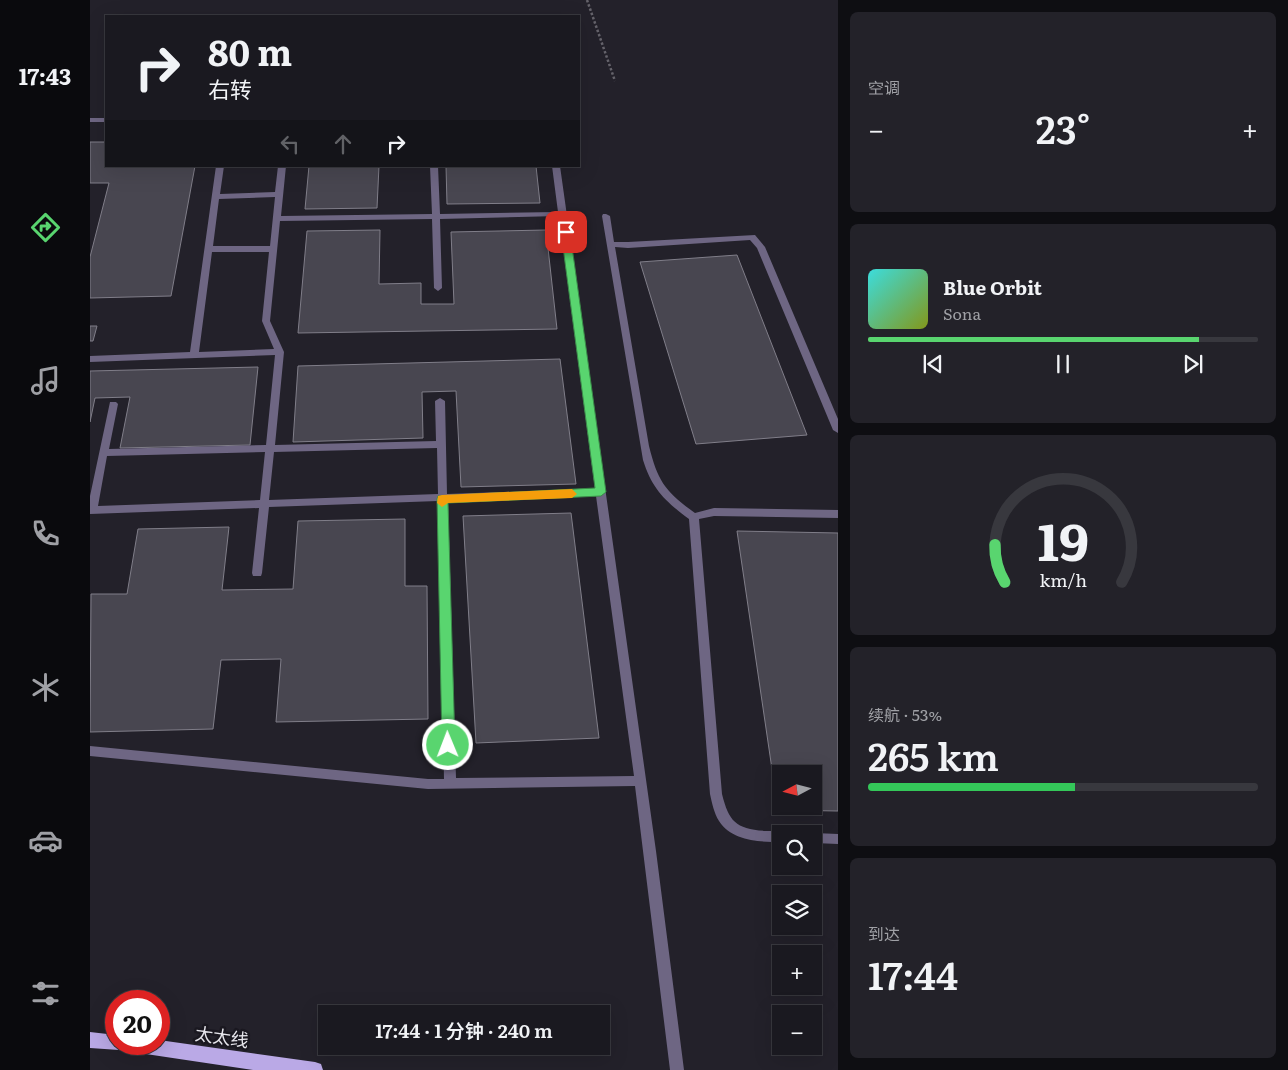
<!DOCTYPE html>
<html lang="zh">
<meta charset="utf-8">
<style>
body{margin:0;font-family:Literata,"Noto Sans SC",serif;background:#232229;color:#f1f3f6;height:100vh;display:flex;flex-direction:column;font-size:19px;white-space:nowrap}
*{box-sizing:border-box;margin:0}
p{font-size:16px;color:#9fa0a5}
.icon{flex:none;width:28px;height:28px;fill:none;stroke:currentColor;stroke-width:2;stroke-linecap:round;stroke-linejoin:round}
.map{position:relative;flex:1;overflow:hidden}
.panel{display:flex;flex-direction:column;gap:12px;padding:12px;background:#0e0e12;width:450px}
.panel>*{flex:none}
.banner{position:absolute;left:15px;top:15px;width:475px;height:152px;border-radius:0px;box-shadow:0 5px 20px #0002,0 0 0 1px #38383e;background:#1a1920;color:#f1f3f6;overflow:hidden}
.needle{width:32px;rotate:263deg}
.tools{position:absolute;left:682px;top:765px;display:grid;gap:10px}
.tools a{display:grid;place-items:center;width:50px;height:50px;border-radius:0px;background:#1a1920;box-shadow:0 5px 20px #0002,0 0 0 1px #38383e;font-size:25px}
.speed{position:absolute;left:15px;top:990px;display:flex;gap:10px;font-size:25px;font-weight:700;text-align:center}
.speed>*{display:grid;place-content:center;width:65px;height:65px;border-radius:50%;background:#1a1920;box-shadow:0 5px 20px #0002,0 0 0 1px #38383e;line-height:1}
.speed .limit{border:8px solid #d22;background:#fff;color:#111}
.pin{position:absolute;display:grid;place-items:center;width:42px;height:42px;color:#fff;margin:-21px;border-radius:10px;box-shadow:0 2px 8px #0006}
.me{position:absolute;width:55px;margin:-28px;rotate:359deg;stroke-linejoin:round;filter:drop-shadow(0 0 4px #0008)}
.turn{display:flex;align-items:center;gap:18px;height:105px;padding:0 20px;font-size:22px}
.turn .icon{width:65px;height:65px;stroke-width:2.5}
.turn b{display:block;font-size:35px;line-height:42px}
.lanes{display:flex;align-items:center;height:48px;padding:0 20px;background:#0003;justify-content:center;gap:25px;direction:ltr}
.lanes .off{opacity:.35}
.big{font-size:38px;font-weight:600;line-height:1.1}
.panel .card{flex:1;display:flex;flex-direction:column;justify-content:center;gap:8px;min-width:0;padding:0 18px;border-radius:8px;background:#232229}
.panel .dial{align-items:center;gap:0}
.dial svg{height:130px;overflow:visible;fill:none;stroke:#38383e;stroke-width:7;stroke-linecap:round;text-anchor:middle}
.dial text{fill:#f1f3f6;stroke:none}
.song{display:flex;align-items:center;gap:15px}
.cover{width:60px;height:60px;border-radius:8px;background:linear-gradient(135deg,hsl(180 70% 55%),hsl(70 70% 35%))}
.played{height:5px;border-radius:2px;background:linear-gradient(90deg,#59d56f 85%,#38383e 85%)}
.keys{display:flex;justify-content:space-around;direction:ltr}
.heat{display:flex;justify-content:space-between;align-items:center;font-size:28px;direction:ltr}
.charge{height:8px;border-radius:4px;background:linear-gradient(90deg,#34c759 53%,#38383e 0)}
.trip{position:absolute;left:228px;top:1005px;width:292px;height:50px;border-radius:0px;background:#1a1920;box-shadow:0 5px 20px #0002,0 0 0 1px #38383e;font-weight:600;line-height:50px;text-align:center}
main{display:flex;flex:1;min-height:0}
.tab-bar{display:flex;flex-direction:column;width:90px;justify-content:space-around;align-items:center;background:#0a0a0d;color:#9fa0a5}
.tab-bar .icon{width:35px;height:35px}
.tab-bar .selected{color:#59d56f}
.tab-bar b{font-size:22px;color:#f1f3f6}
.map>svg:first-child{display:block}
</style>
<main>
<nav class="tab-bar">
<b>17:43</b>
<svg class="icon selected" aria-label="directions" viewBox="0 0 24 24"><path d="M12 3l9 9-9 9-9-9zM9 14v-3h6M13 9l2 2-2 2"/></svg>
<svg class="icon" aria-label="music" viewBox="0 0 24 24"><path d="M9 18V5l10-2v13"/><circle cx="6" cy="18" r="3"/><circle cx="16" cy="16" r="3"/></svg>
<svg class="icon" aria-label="phone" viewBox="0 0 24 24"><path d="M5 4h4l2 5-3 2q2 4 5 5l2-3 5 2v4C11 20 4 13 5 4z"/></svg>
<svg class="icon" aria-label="climate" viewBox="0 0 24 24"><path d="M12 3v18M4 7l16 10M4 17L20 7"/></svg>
<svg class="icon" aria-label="car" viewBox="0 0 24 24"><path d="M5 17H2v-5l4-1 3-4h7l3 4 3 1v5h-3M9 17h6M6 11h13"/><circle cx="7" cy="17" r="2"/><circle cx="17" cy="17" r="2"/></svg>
<svg class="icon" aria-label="filters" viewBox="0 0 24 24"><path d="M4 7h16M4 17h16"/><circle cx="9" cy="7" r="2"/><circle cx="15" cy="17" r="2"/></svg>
</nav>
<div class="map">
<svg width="748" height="1070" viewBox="0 0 748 1070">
<rect width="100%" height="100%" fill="#23212a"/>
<path fill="#484650" stroke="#807e89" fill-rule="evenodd" d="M 0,142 L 16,142 L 16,166 L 105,166 L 81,296 L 0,298 L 0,257 L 19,183 L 0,183 Z
M 219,166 L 289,166 L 287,208 L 215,209 Z
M 356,166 L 446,166 L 450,203 L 357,204 Z
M 290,230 L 289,284 L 331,283 L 331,304 L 364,304 L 361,232 L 456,230 L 467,329 L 208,333 L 217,231 Z
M 647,255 L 717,435 L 606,444 L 550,262 Z
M 0,326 L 7,326 L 3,341 L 0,341 Z
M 470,359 L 486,484 L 371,487 L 366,391 L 332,392 L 333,438 L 203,442 L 208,366 Z
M 168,367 L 160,445 L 30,448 L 40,397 L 5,398 L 0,422 L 0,371 Z
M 481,513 L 509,738 L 386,743 L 373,516 Z
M 315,519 L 315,586 L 337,586 L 338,719 L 186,722 L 191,659 L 131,660 L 123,729 L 0,732 L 1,594 L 37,594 L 48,529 L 139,527 L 132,590 L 203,589 L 208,521 Z
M 647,531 L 748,533 L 748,811 L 688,810 ZM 691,774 L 724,774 L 724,806 L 691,806 Z"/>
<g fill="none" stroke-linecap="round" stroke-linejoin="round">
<path stroke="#65636b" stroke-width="2.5" stroke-dasharray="2.5 2" stroke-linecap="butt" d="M 497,0 L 525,81"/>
<path fill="#6e6683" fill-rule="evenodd" d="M 0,118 L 16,118 L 16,122 L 0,122 Z
M 126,166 L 134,166 L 130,194 L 185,192 L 188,166 L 196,166 L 191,216 L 342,214 L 340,166 L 348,166 L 350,214 L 468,212 L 462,166 L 470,166 L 566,851 L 594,1070 L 580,1070 L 545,786 L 338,789 L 0,756 L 0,746 L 338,779 L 354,779 L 348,501 L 179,507 L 172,573 L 171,576 L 163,576 L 162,573 L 169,508 L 0,514 L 0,496 L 20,402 L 26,402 L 28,404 L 19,449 L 176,445 L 185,355 L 0,362 L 0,356 L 100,352 ZM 185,197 L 180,246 L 123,246 L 129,199 ZM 469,216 L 505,489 L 357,494 L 355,401 L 350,398 L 345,401 L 346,441 L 185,445 L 194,352 L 180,321 L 190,221 L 342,219 L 344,288 L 348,291 L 352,288 L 350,219 ZM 122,252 L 179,252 L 172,321 L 184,349 L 109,352 ZM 347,448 L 348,494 L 179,500 L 184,452 ZM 175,452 L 170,500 L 8,506 L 17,456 ZM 506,496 L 544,776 L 366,778 L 358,501 Z
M 513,214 L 516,214 L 520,216 L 524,242 L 538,242 L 665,235 L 675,247 L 748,419 L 748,433 L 743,430 L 667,248 L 660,240 L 538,248 L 525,247 L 559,446 C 568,482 575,491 605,513 L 624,508 L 748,510 L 748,518 L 624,516 L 609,519 L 632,794 C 639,822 646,829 676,831 C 682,831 689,831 695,833 L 691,834 L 691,842 C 669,842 642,841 629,821 C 624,813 622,803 620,794 L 599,519 C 575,501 562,489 553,460 L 512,216 Z
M 724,833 L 748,834 L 748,844 L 724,843 L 724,834 L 721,834 Z"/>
<path fill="#baa9e6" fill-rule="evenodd" d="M 0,1032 L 26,1035 L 26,1044 L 69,1044 L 69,1040 L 225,1062 L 231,1064 L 233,1070 L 163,1070 L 29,1050 L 0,1048 Z"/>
</g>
<path fill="#59d56f" stroke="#3a8a48" d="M 472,230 L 476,230 L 480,232 L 516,492 L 511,496 L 358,503 L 365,745 L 363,749 L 358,751 L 354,749 L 352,745 L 347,499 L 348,496 L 505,488 L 471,232 Z"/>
<path fill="#f59e0b" d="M 482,489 L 487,494 L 482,498 L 358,503 L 352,507 L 347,503 L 348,496 L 352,495 Z"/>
<g text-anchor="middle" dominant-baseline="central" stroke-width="5" stroke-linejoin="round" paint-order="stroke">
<g font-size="18" fill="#e7e6ec" stroke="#1a1820">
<text transform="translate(132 1036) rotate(8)">太太线</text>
</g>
</g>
</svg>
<div class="tools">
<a><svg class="needle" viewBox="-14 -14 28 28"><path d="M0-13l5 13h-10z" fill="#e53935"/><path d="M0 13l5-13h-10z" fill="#9fa0a5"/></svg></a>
<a><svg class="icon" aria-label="search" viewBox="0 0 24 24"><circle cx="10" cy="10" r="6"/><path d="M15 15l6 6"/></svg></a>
<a><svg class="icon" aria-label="layers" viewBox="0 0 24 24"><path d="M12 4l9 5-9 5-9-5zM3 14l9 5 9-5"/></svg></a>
<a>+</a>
<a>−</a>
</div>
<div class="speed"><div class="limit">20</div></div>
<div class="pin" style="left:476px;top:232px;background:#d93025"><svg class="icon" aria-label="arrive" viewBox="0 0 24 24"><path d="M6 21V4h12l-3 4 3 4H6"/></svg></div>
<svg class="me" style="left:358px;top:745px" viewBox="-20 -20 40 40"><circle r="17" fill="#59d56f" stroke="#fff" stroke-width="3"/><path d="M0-11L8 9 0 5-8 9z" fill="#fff"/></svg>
<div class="trip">17:44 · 1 分钟 · 240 m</div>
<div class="banner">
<div class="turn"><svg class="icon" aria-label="right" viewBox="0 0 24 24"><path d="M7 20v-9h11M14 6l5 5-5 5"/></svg><div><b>80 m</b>右转</div></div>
<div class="lanes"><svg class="icon off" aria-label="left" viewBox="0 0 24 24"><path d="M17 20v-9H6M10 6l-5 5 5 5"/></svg><svg class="icon off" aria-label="ahead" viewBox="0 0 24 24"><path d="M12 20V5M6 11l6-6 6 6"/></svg><svg class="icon" aria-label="right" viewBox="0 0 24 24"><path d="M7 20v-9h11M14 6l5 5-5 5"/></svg></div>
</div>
</div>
<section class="panel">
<div class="card"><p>空调</p>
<div class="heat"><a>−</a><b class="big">23°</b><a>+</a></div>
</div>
<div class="card">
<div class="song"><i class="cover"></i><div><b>Blue Orbit</b><p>Sona</p></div></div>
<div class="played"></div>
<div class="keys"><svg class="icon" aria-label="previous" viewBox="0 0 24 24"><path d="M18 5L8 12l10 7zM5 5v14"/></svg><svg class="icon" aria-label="pause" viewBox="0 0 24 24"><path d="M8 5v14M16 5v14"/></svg><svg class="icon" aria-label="next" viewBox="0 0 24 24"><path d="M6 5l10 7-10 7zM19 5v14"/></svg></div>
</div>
<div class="card dial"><svg viewBox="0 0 100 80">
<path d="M14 69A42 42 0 1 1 86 69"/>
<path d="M14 69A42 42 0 0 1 8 46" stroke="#59d56f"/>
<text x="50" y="56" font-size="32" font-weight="700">19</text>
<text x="50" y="72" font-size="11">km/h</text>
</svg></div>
<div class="card"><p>续航 · 53%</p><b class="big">265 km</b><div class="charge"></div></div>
<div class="card"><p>到达</p><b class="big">17:44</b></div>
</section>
</main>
